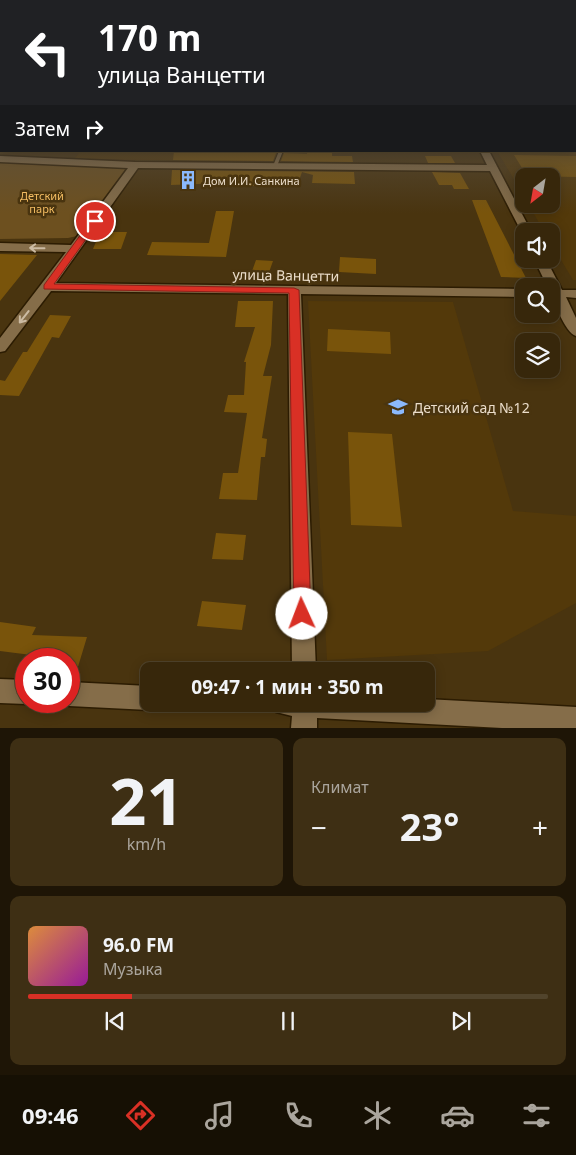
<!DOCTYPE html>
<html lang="ru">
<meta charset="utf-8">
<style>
body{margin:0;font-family:"Noto Sans",sans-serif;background:#3e2f14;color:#f1f3f6;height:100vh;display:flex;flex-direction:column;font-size:19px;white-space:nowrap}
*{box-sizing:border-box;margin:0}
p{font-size:16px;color:#aaa59d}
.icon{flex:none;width:28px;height:28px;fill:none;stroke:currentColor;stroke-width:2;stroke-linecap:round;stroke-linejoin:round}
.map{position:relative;height:728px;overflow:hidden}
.sheet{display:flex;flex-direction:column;gap:10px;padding:10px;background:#1e1506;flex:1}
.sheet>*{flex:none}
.guide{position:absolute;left:0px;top:0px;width:576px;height:152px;box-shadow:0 2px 12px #0003,0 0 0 1px #51442c;background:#202124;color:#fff;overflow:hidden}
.needle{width:32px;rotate:211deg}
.fabs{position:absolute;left:515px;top:168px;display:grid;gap:10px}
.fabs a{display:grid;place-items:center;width:45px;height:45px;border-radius:10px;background:#37270b;box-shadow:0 2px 12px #0003,0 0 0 1px #51442c;font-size:25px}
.speed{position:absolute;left:15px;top:648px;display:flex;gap:10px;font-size:25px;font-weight:700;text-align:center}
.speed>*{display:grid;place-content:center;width:65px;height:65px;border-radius:50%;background:#37270b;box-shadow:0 2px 12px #0003,0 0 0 1px #51442c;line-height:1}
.speed .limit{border:8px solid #d22;background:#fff;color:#111}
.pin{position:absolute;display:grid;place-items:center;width:42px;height:42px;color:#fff;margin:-21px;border:2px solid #fff;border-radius:50%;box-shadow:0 1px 5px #0007}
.me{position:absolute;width:55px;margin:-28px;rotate:358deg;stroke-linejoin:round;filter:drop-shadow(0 0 4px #0008)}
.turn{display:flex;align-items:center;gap:18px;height:105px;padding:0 15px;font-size:22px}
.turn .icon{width:65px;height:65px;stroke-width:2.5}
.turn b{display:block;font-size:35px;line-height:42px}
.then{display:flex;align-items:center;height:48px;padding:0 15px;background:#0003;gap:10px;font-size:19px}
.big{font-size:38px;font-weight:700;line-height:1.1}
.sheet .widget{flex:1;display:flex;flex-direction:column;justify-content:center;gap:8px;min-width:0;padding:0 18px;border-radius:10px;background:#3e2f14}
.sheet .dial{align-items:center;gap:0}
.dial b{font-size:65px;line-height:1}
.song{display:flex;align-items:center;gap:15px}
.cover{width:60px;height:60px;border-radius:8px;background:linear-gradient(135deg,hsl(30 70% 55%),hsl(300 70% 35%))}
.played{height:5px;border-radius:2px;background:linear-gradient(90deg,#d93025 20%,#51442c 20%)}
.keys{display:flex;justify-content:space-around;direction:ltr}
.heat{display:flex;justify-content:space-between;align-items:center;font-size:28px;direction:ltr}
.sheet .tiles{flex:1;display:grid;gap:10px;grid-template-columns:1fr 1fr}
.widget:last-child{grid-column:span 2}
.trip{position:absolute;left:140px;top:662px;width:295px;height:50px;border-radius:10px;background:#37270b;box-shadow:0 2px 12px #0003,0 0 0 1px #51442c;font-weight:700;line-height:50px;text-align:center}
.tab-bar{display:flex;height:80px;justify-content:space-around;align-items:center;background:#161004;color:#aaa59d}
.tab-bar .icon{width:35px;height:35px}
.tab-bar .current{color:#d93025}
.tab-bar b{font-size:22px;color:#f1f3f6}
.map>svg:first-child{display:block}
</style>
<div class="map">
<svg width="576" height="728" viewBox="0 0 576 728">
<rect width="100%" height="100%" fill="#49340f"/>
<path fill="#53390a" d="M 575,111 L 576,111 L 576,280 L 573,280 L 551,243 L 551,231 L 544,231 L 528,204 L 551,204 L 551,176 L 524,176 L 524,196 L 497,151 L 575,151 Z
M 81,151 L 332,151 L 333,162 L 74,159 Z
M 308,301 L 453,302 L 513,511 L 576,516 L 576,603 L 488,651 L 327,660 Z"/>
<path fill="#6d501f" d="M 0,161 L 122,167 L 126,169 L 77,236 L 68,238 L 0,239 Z"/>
<path fill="#79540b" d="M 174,151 L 269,151 L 268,153 L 276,153 L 273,161 L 173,160 Z
M 307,151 L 332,151 L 332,156 L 352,156 L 353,162 L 281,161 L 284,153 L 307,154 Z
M 514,155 L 576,156 L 576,177 L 527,176 Z
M 425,156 L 451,156 L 455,163 L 428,163 Z
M 172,170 L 354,172 L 355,184 L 312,183 L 313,175 L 302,172 L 297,186 L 225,186 L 226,183 L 171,185 Z
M 432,172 L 460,173 L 469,189 L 454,189 L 452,185 L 439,185 Z
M 472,200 L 486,200 L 526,278 L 501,277 Z
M 216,211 L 234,211 L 226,257 L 147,255 L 152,242 L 209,243 Z
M 100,232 L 127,232 L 121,249 L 93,249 Z
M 0,254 L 37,255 L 0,301 Z
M 340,257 L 376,259 L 376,274 L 339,272 Z
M 256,260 L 273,261 L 268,275 L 251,274 Z
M 238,301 L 273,301 L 271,345 L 263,376 L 272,376 L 262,438 L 267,439 L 265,457 L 261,457 L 257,500 L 219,499 L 223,473 L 238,473 L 247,413 L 224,412 L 228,395 L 244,395 L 246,362 L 244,362 L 255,327 L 235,327 Z
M 50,315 L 71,316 L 59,338 L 52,337 L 19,396 L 0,395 L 0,380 L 5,381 L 23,352 L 27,352 Z
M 328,329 L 390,332 L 391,354 L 327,351 Z
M 348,432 L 392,434 L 402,527 L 351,525 Z
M 216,533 L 246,535 L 243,560 L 212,559 Z
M 202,601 L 246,605 L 242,630 L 197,626 Z
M 0,622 L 36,627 L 32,635 L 87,637 L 74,680 L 69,680 L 69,659 L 46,659 L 47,657 L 0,651 Z"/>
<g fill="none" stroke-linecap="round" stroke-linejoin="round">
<g stroke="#2c1c02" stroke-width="2">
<path id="lane" d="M 0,112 L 1,112 L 1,114 L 0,114 Z
M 279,151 L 283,151 L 277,166 L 273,167 L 273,166 Z"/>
</g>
<g stroke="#2c1c02" stroke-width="3">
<path id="street" d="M 480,151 L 489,151 L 531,231 L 522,233 L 490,171 L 138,168 L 56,283 L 524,289 L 524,297 L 301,294 L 316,671 L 292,671 L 288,294 L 51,291 L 5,351 L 0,352 L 0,338 L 66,252 L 0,251 L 0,243 L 71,245 L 128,168 L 0,162 L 0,156 L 135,162 L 487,165 Z
M 534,259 L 546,259 L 562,290 L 576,290 L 576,298 L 566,297 L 576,318 L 576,336 C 565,333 551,297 551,286 L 547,286 Z
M 0,679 L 26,680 L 26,701 L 32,701 L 26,704 L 0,703 Z
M 69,682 L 149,686 L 149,704 L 159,704 L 149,710 L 69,706 L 60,701 L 69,701 Z
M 426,699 L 576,707 L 576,728 L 502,728 L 317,718 L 317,728 L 291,728 L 292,716 L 276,712 L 273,704 L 426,704 Z"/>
</g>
<use href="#lane" fill="#856d49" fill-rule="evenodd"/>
<use href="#street" fill="#856d49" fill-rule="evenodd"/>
</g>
<defs><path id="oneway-shaft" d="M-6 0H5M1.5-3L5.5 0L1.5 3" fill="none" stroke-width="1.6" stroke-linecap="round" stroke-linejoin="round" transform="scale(1.25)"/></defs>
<g stroke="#ccbba3">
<use href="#oneway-shaft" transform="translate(37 248) rotate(-179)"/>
<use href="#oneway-shaft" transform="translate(24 317) rotate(128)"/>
</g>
<linearGradient id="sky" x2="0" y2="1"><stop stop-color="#281d08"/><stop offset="0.52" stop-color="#595042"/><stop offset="1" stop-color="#595042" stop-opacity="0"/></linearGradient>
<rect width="576" height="213" fill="url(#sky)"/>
<path fill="#d93025" stroke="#8d1f18" d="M 95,218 L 99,221 L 54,284 L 294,288 L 299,290 L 311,614 L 308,619 L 302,621 L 296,619 L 294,614 L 289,293 L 44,289 L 44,285 L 92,219 Z"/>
<defs>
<g id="building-bare" transform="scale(1.5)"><path d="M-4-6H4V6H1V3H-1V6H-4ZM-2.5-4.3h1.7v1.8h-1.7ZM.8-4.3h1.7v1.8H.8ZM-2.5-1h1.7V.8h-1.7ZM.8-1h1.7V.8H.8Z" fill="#8bb9fc" stroke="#49340f" stroke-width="2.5" paint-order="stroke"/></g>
<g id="school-bare" transform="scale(1.5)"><path d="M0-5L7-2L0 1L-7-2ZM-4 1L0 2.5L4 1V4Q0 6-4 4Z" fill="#8bb9fc" stroke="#49340f" stroke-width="2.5" paint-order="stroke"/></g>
</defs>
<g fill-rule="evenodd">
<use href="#building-bare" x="188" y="180"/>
<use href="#school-bare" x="398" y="407"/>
</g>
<g text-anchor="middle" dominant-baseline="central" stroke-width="5" stroke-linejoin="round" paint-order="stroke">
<g font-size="11" fill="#ebddca" stroke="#49340f" text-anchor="start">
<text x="203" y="180">Дом И.И. Санкина</text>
</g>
<g font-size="11" fill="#f3bc62" stroke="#49340f">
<text x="42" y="195">Детский<tspan x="42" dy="13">парк</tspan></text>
</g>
<g font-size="14" fill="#ebddca" stroke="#49340f">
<text transform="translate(286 275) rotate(1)">улица Ванцетти</text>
</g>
<g font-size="14" fill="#ebddca" stroke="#49340f" text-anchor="start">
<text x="413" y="407">Детский сад №12</text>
</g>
</g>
</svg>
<div class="fabs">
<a><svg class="needle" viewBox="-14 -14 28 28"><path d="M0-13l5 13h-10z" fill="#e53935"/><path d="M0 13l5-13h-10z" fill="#aaa59d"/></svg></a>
<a><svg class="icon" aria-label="sound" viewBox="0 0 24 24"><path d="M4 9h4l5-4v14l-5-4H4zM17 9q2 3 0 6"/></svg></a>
<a><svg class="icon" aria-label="search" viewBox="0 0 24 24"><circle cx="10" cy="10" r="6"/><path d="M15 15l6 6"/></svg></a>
<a><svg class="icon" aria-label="layers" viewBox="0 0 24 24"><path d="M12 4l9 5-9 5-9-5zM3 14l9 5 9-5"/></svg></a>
</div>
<div class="speed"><div class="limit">30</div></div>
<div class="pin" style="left:95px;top:221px;background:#d93025"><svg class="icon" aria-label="arrive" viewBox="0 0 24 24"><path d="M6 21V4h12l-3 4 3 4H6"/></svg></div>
<svg class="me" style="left:302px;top:614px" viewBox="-20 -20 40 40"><circle r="19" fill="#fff"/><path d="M0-13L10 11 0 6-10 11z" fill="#d93025"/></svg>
<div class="trip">09:47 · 1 мин · 350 m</div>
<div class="guide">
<div class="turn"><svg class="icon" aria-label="left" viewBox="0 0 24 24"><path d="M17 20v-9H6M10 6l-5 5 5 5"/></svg><div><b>170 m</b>улица Ванцетти</div></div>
<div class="then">Затем<svg class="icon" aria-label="right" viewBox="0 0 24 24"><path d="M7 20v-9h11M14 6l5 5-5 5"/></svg></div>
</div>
</div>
<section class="sheet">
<div class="tiles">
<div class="widget dial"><b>21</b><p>km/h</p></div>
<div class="widget"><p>Климат</p>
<div class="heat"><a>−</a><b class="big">23°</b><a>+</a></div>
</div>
<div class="widget">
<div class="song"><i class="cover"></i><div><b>96.0 FM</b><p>Музыка</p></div></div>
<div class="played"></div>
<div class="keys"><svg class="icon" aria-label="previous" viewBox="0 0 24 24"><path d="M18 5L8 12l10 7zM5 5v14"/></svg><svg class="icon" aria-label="pause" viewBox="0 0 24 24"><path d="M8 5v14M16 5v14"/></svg><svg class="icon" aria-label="next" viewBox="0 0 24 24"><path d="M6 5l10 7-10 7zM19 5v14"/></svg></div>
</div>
</div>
</section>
<nav class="tab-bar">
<b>09:46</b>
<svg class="icon current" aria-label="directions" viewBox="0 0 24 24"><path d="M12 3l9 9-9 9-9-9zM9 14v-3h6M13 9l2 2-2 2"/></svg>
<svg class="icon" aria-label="music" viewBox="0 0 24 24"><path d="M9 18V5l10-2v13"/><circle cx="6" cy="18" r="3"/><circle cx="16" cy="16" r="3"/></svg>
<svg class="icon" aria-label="phone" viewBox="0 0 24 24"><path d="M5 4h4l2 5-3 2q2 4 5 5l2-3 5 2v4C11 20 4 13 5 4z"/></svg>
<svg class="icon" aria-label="climate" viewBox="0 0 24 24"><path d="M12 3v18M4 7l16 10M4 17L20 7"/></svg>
<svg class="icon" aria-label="car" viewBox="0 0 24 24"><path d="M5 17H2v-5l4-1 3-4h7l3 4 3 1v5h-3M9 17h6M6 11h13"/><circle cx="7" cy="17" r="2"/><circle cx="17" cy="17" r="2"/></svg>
<svg class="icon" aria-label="filters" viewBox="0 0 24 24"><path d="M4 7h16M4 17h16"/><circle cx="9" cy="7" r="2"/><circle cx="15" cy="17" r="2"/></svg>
</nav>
